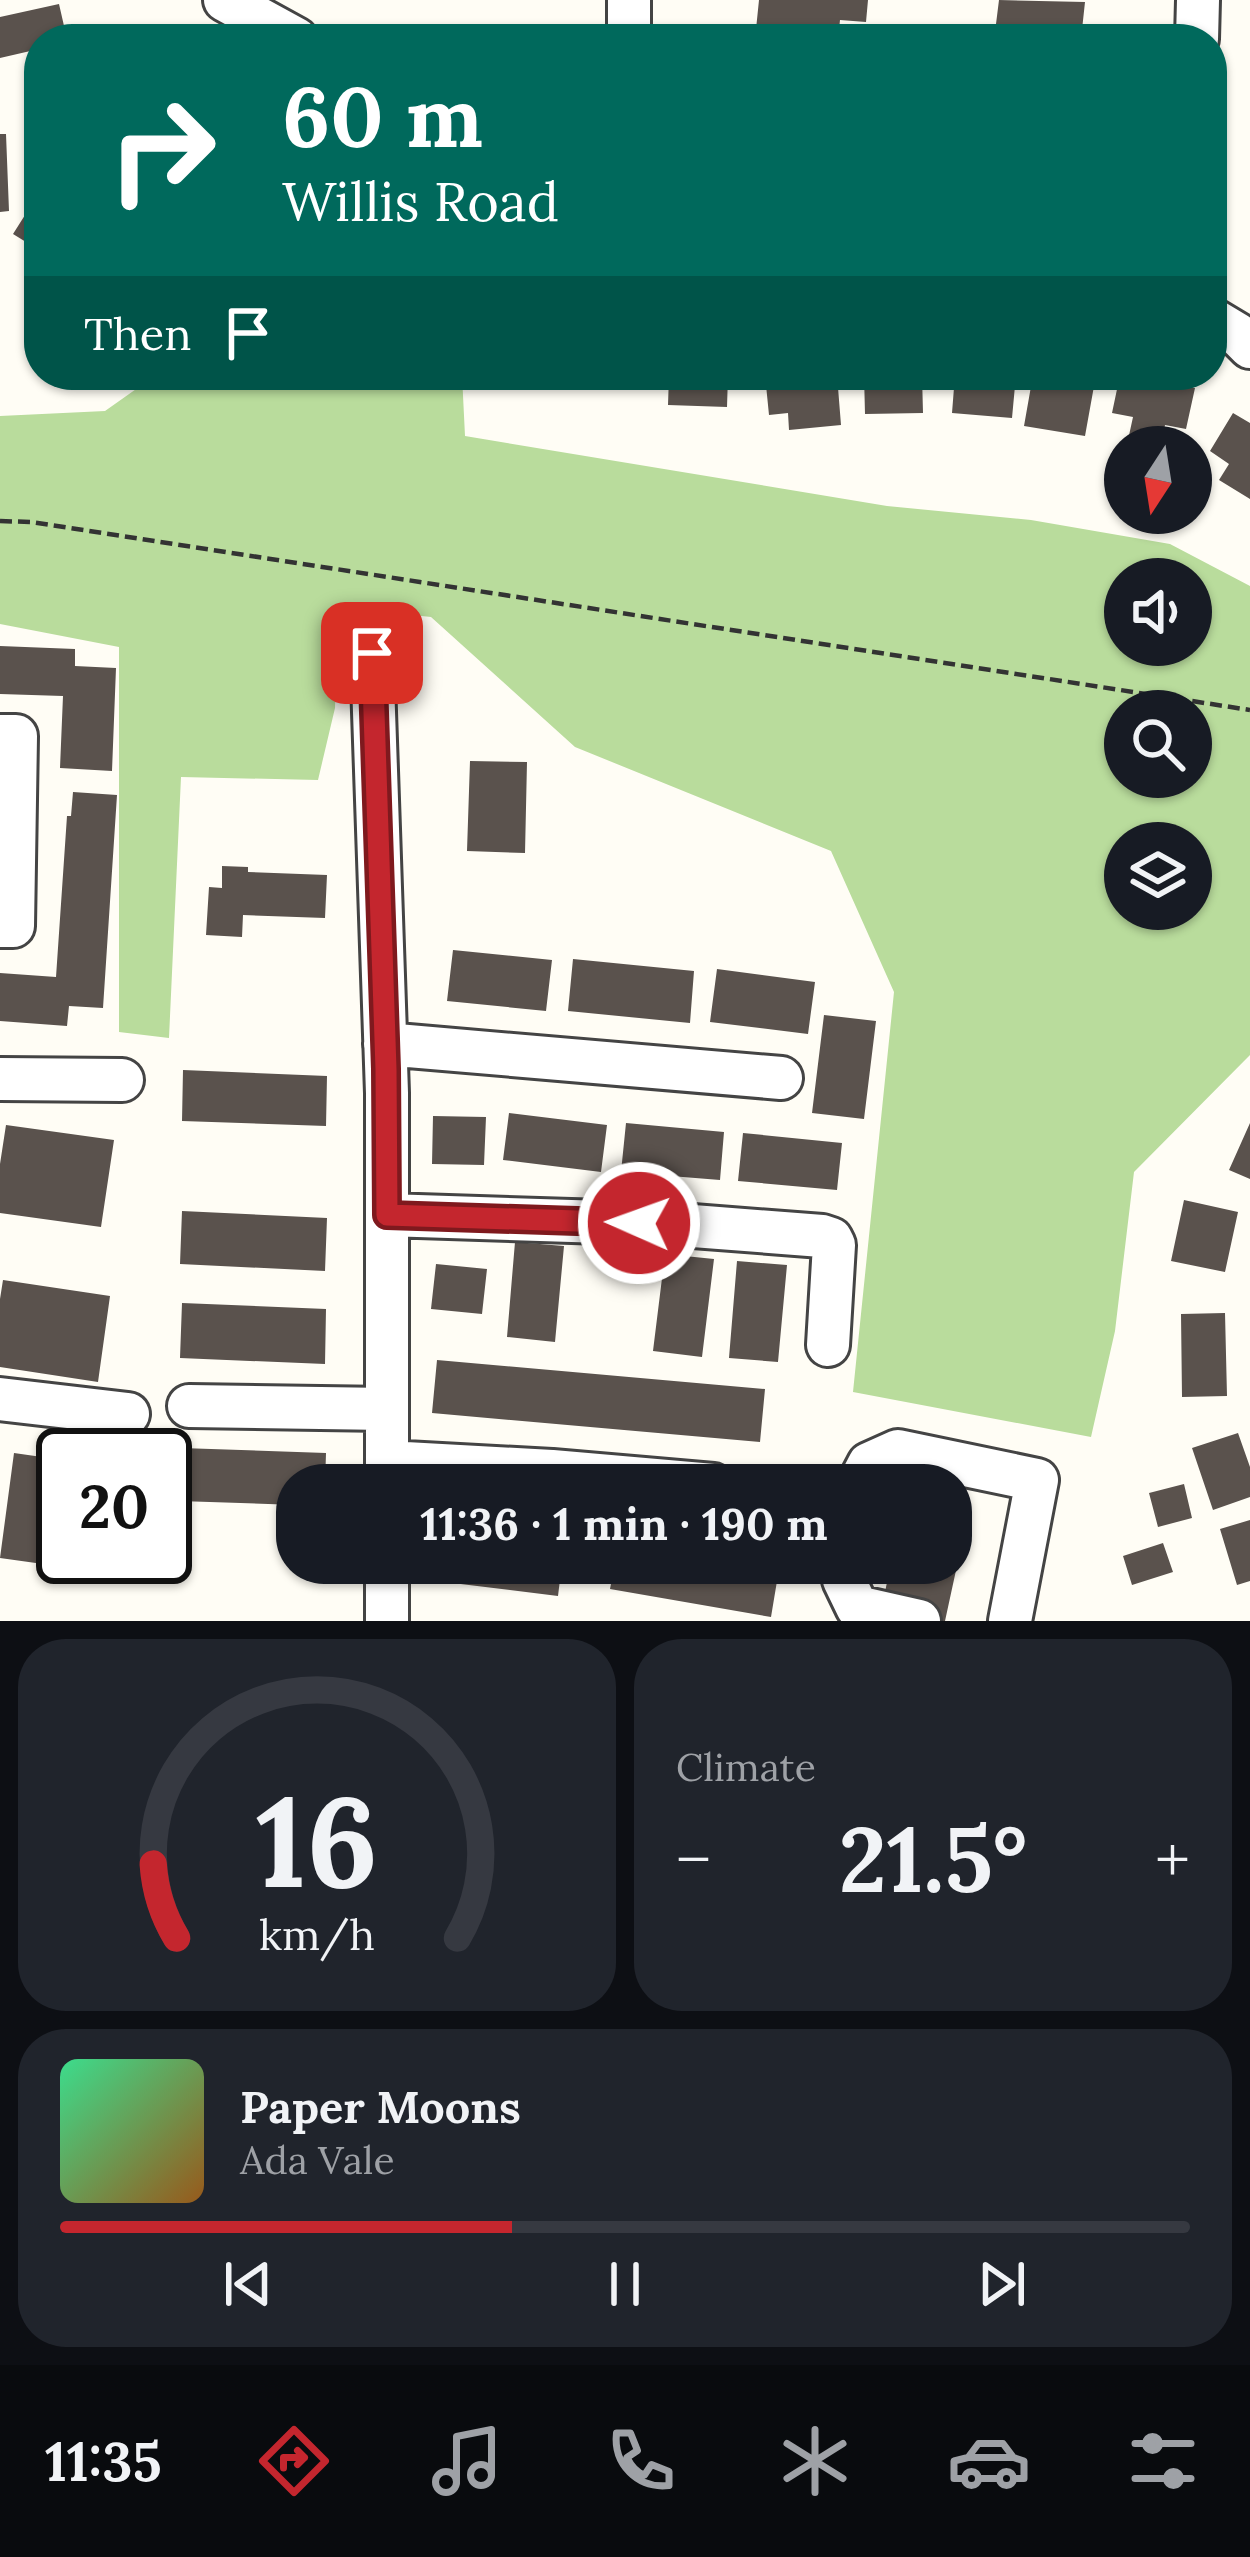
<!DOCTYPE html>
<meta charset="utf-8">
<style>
body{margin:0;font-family:Lora,serif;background:#20242c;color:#f1f3f6;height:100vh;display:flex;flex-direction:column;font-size:45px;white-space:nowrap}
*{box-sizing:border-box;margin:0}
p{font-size:39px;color:#9ea1a6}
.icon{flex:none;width:66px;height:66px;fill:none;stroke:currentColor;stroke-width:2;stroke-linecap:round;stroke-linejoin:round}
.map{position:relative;height:1621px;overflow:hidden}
.panel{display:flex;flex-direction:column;gap:18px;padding:18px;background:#0d0f14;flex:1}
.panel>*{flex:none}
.guide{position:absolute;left:24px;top:24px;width:1203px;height:366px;border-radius:48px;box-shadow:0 3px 9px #0004;background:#00695c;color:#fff;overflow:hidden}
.needle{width:78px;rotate:192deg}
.buttons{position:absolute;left:1104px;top:426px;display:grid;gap:24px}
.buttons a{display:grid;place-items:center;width:108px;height:108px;border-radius:50%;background:#171b24;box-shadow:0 3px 9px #0004;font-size:60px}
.speed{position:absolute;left:36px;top:1428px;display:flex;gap:24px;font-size:60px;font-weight:700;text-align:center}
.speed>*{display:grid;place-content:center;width:156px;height:156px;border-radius:50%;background:#171b24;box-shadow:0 3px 9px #0004;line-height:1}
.speed .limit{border:6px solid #111;border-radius:18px;background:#fff;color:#111}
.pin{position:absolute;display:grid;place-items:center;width:102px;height:102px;color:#fff;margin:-51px;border-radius:24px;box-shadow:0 6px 18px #0006}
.me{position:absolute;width:132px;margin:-66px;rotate:272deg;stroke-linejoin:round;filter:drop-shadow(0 0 9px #0008)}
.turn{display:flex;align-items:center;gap:42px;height:252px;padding:0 60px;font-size:54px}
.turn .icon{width:156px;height:156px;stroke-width:2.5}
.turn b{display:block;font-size:84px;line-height:102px}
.then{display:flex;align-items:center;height:114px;padding:0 60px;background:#0003;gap:24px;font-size:45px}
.big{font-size:90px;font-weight:700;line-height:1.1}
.panel .tile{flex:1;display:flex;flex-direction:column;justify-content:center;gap:18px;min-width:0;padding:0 42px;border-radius:48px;background:#20242c}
.panel .dial{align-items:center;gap:0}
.dial svg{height:312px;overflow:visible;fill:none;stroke:#363941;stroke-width:7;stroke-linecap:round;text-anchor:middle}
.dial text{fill:#f1f3f6;stroke:none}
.song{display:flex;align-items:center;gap:36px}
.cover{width:144px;height:144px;border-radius:18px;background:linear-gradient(135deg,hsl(150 70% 55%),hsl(30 70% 35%))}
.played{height:12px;border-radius:6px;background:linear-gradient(90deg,#c4262e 40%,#363941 40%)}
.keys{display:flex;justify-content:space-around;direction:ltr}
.heat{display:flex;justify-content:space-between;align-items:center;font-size:66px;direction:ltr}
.panel .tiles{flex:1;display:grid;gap:18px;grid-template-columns:1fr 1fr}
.tile:last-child{grid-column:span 2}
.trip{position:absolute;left:276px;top:1464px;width:696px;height:120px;border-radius:48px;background:#171b24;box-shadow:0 3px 9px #0004;font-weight:700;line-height:120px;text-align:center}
.tabs{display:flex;height:192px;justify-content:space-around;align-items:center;background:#090b0e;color:#9ea1a6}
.tabs .icon{width:84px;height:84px}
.tabs .on{color:#c4262e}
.tabs b{font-size:54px;color:#f1f3f6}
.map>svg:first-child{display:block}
</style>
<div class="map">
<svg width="1250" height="1621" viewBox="0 0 1250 1621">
<rect width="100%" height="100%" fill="#fffdf5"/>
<path fill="#b9dc9c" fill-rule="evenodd" d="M 156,375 L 462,375 L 465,436 L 887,506 L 1031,520 L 1170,544 L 1250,586 L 1250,1055 L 1134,1172 L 1115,1331 L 1091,1437 L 853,1392 L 894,992 L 831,851 L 575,747 L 431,617 L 338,607 L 335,708 L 318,780 L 181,777 L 169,1038 L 119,1032 L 119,647 L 0,624 L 0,416 L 105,411 ZM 1125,579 L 1191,579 L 1191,645 L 1125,645 ZM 1125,711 L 1191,711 L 1191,777 L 1125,777 ZM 1125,843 L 1191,843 L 1191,909 L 1125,909 Z"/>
<path fill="#5a524d" d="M 759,0 L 868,0 L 866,22 L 840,20 L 838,39 L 755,39 Z
M 999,0 L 1085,2 L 1081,39 L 1020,39 L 1021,27 L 996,24 Z
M 59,4 L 67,39 L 39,39 L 39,49 L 0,58 L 0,17 Z
M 0,134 L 6,134 L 9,211 L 0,212 Z
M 39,193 L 39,250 L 13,234 Z
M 669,375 L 728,375 L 727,407 L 668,405 Z
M 765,375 L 837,375 L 841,425 L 789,430 L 788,413 L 769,415 Z
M 864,375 L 922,375 L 923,413 L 865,414 Z
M 955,375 L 1016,375 L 1012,418 L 952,413 Z
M 1033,375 L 1096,375 L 1085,436 L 1024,426 Z
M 1120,375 L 1135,375 L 1195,388 L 1186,429 L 1165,425 L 1161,447 L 1128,440 L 1133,417 L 1112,413 Z
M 1233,413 L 1250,423 L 1250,499 L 1219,480 L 1229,464 L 1210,451 Z
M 0,646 L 75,649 L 75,666 L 116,668 L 112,771 L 60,768 L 63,696 L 0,694 Z
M 470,761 L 527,762 L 525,853 L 467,851 Z
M 73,792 L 117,795 L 103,1008 L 69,1006 L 67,1026 L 0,1021 L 0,973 L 56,977 L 67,816 L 71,816 Z
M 222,866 L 248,867 L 248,872 L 327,875 L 325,918 L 243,915 L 242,937 L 206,935 L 209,887 L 222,888 Z
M 453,950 L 552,960 L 546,1011 L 447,1001 Z
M 573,959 L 694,971 L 690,1023 L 568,1011 Z
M 717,969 L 815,982 L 808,1034 L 710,1022 Z
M 824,1015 L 876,1021 L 864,1119 L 812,1113 Z
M 183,1070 L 327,1076 L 326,1126 L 182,1121 Z
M 509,1113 L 607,1125 L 601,1172 L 503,1160 Z
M 433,1116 L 486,1117 L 484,1165 L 432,1164 Z
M 626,1123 L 724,1132 L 720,1180 L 621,1172 Z
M 1250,1123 L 1250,1179 L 1229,1170 Z
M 6,1125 L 114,1140 L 101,1227 L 0,1213 L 0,1164 Z
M 743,1133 L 842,1143 L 837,1190 L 738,1181 Z
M 1184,1200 L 1238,1212 L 1225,1272 L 1171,1261 Z
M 182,1211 L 327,1218 L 325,1271 L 180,1264 Z
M 515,1242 L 564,1246 L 555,1342 L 507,1337 Z
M 665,1254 L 714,1259 L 702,1357 L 653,1351 Z
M 737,1261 L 787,1265 L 778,1362 L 729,1358 Z
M 436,1264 L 487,1269 L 482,1314 L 431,1309 Z
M 3,1280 L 110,1296 L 98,1382 L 0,1367 L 0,1299 Z
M 182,1303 L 326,1309 L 325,1364 L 180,1358 Z
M 1225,1313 L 1227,1396 L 1182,1397 L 1181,1314 Z
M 437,1360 L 765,1389 L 760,1442 L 432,1413 Z
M 1238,1433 L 1250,1467 L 1250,1497 L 1213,1510 L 1192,1448 Z
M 181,1448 L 326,1453 L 325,1485 L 297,1485 L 297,1505 L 179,1501 Z
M 14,1453 L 63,1460 L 63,1557 L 87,1557 L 86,1570 L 0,1558 Z
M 1184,1484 L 1192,1518 L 1158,1527 L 1149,1493 Z
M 1250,1520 L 1250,1581 L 1237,1585 L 1220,1529 Z
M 951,1535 L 963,1538 L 945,1621 L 932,1621 L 881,1611 L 890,1568 L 878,1563 L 951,1563 Z
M 1163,1543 L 1173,1572 L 1132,1585 L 1123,1556 Z
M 438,1563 L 562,1563 L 558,1596 L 436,1581 Z
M 615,1563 L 711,1563 L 778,1575 L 771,1617 L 610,1589 Z"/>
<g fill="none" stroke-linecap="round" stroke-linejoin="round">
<g stroke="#444" stroke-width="48">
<path id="minor" d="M 225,0 L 296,39
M 629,39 L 629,0
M 1197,39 L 1198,0
M 1212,319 L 1237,334 L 1250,347
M 372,653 L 387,1093 L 387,1485
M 0,736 L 16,736 L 13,926 L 0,926
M 385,1044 L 781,1078
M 0,1079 L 122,1080
M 387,1215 L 667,1224 L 822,1236 L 831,1239 L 834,1245 L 828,1345
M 0,1399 L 128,1414
M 189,1406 L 387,1409
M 387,1462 L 552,1471 L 713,1485
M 858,1485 L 869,1464 L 898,1451 L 1037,1480 L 1010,1621
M 845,1563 L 844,1580 L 857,1607 L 919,1621
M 387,1621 L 387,1563"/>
</g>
<path stroke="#333" stroke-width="4.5" stroke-dasharray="12 6" stroke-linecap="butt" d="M 0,521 L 31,522 L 1250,710"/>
<use href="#minor" stroke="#fff" stroke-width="42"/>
</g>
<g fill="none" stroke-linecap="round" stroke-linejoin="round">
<g stroke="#7f191e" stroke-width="30">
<path id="route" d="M 372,653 L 386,1069 L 387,1215 L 639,1223"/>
</g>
<use href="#route" stroke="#c4262e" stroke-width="21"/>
</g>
</svg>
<div class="buttons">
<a><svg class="needle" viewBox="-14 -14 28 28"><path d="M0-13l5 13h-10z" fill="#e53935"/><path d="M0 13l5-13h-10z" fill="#9ea1a6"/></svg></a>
<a><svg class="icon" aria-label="sound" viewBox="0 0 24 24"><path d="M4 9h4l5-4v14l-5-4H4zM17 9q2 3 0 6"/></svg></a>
<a><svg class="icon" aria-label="search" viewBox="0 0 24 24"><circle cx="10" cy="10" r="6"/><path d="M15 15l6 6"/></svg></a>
<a><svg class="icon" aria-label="layers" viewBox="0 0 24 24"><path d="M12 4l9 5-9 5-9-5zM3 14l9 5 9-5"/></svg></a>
</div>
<div class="speed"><div class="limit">20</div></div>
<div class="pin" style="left:372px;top:653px;background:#d93025"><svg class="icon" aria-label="arrive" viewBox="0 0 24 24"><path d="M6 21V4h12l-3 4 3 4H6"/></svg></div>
<svg class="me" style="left:639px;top:1223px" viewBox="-20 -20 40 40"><circle r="17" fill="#c4262e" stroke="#fff" stroke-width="3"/><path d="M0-11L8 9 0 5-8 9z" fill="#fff"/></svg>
<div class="trip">11:36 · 1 min · 190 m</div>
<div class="guide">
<div class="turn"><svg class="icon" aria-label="right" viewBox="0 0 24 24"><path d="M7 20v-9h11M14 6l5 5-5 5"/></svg><div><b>60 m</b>Willis Road</div></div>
<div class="then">Then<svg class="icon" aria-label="arrive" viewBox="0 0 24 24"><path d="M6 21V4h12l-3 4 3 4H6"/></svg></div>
</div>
</div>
<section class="panel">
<div class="tiles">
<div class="tile dial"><svg viewBox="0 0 100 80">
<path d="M14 69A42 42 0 1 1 86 69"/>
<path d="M14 69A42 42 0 0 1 8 50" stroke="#c4262e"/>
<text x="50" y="56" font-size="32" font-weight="700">16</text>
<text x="50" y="72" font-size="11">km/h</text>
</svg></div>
<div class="tile"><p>Climate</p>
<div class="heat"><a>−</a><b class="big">21.5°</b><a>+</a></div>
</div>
<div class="tile">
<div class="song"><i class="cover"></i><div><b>Paper Moons</b><p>Ada Vale</p></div></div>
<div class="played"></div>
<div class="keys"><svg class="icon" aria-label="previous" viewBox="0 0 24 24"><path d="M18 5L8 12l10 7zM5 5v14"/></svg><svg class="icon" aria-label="pause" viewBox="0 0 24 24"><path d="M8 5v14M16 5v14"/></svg><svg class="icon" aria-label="next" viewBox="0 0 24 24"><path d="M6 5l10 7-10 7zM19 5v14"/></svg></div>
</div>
</div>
</section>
<nav class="tabs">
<b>11:35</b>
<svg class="icon on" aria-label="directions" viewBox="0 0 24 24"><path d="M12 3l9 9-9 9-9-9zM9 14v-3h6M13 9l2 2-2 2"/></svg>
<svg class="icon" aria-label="music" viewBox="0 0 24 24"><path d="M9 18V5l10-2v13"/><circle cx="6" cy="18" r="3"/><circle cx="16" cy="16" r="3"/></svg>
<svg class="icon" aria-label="phone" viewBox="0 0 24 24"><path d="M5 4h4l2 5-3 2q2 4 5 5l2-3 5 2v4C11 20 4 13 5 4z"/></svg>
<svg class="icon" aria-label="climate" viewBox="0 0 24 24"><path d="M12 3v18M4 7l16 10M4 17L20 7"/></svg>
<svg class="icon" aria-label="car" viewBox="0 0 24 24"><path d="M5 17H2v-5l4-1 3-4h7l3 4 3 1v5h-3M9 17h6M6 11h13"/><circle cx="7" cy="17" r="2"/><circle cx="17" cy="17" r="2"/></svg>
<svg class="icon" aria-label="filters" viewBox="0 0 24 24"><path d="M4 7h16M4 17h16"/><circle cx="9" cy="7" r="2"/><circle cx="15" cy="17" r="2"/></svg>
</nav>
